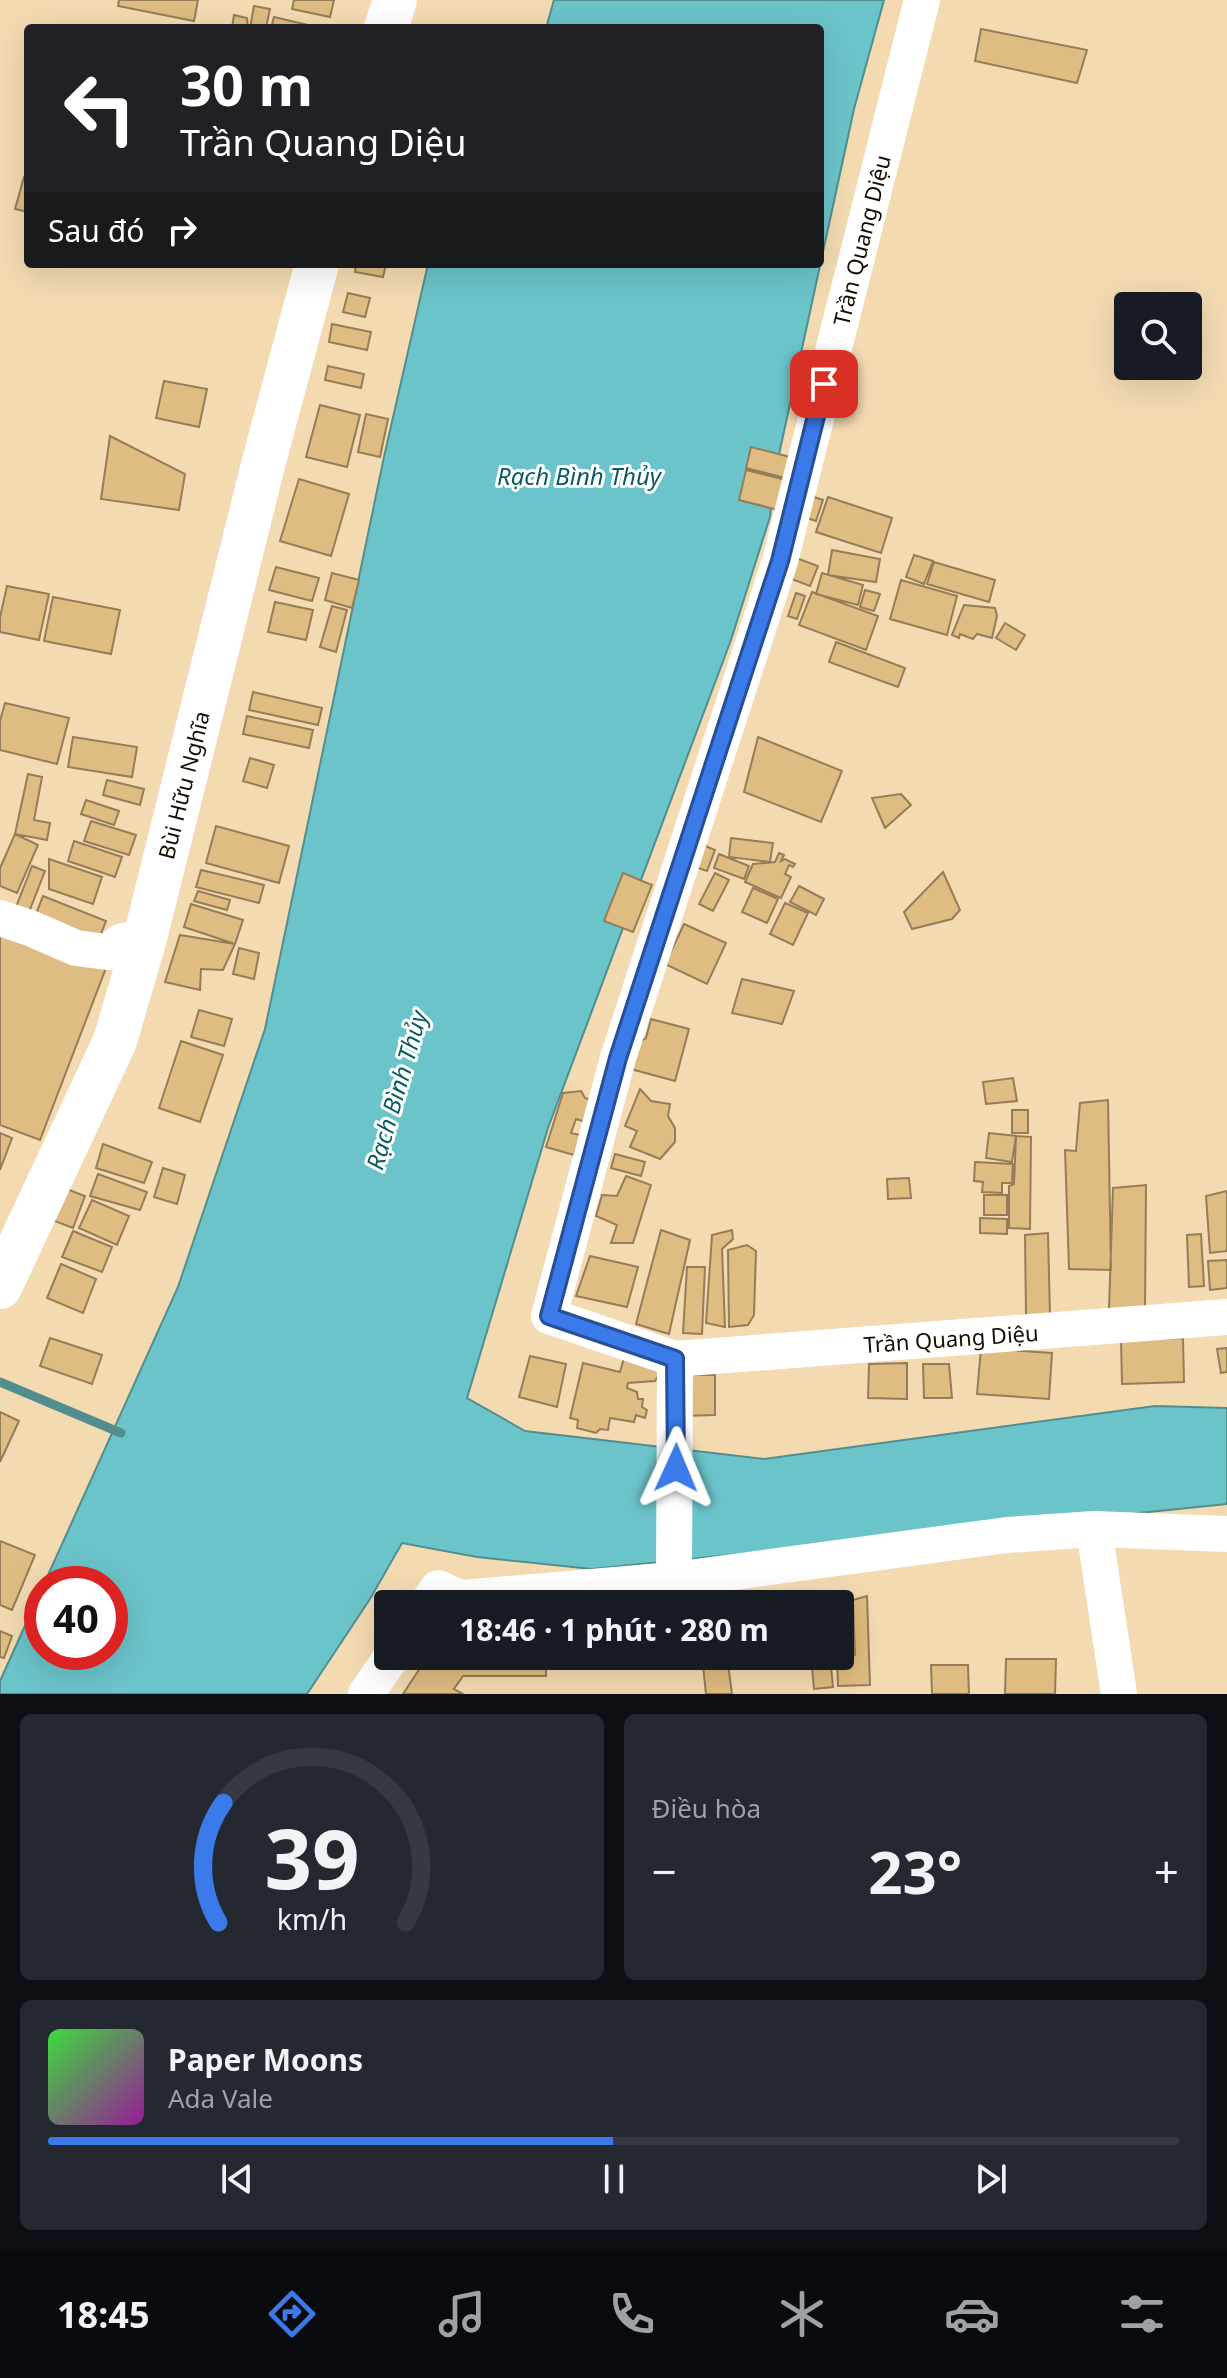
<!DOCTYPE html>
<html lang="vi">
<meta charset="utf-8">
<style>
body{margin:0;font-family:"Noto Sans",sans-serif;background:#242831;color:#f1f3f6;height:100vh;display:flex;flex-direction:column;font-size:30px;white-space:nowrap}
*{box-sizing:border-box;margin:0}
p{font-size:26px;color:#9ea1a6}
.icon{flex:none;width:44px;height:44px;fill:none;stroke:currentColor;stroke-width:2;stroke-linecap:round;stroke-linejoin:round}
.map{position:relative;height:1694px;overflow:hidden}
.drawer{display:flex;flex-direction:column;gap:20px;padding:20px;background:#0d0f14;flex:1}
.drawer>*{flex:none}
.top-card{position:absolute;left:24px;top:24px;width:800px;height:244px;border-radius:8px;box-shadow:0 8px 32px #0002;background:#202124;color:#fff;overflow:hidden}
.fabs{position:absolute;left:1114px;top:292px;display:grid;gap:16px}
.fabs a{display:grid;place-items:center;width:88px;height:88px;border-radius:8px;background:#171b24;box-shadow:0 8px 32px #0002;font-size:40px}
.speed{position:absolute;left:24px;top:1566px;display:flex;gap:16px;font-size:40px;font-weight:700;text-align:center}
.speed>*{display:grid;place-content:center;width:104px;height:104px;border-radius:50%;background:#171b24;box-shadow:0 8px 32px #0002;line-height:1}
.speed .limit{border:12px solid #d22;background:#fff;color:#111}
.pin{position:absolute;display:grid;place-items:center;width:68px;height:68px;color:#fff;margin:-34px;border-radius:16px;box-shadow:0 4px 12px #0006}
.me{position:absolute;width:88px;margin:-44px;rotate:1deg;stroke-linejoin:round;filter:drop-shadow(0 0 6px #0008)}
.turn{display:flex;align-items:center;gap:28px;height:168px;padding:0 24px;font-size:36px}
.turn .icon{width:104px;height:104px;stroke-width:2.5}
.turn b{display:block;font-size:56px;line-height:68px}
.then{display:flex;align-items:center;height:76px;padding:0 24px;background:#0003;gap:16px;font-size:30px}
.big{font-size:60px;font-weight:700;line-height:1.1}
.drawer .tile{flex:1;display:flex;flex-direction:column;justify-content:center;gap:12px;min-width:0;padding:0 28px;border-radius:12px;background:#242831}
.drawer .dial{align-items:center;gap:0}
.dial svg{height:208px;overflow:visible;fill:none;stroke:#363941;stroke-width:7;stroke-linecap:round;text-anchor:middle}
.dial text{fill:#f1f3f6;stroke:none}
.song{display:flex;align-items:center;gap:24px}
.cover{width:96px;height:96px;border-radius:12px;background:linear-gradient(135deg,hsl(120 70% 55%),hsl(300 70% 35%))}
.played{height:8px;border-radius:4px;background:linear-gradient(90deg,#3a7ae9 50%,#363941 50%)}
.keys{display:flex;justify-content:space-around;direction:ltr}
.heat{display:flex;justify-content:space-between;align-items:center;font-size:44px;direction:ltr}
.drawer .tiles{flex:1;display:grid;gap:20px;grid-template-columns:1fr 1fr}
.tile:last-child{grid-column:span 2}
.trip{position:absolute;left:374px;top:1590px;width:480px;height:80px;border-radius:8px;background:#171b24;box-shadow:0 8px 32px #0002;font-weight:700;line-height:80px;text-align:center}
.tab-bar{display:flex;height:128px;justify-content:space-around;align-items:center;background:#090b0e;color:#9ea1a6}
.tab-bar .icon{width:56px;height:56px}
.tab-bar .selected{color:#3a7ae9}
.tab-bar b{font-size:36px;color:#f1f3f6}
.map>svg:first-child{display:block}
</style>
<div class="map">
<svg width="1227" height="1694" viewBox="0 0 1227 1694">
<rect width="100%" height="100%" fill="#f3dab1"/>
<path fill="#6bc4ca" stroke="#528e8e" stroke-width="2" d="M 554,0 L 884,0 L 854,109 L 775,473 L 770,517 L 731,640 L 548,1128 L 467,1398 L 525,1431 L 764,1459 L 1155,1406 L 1227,1408 L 1227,1504 L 592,1569 L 477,1557 L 402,1543 L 370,1599 L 307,1694 L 0,1694 L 0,1681 L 42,1588 L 42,1652 L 110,1652 L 110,1584 L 44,1584 L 178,1287 L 265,1029 L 384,457 L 428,264 L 820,264 L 820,28 L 546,28 Z"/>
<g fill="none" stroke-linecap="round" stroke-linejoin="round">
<path stroke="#528e8e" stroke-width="9" d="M 0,1382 L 121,1433"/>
</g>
<path fill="#dfbc81" stroke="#947d57" stroke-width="2" d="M 119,0 L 198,0 L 194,21 L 118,6 Z
M 294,0 L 334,0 L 330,17 L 292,9 Z
M 254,6 L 270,9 L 266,28 L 250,28 Z
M 234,15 L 247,18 L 248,28 L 232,28 Z
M 274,17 L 308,25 L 307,28 L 271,28 Z
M 981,29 L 1087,50 L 1077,83 L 975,61 Z
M 24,177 L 28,178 L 28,212 L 15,209 Z
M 356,264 L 386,264 L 383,277 L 355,272 Z
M 348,293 L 370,298 L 365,317 L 343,312 Z
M 332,324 L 371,332 L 367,350 L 329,342 Z
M 328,366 L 364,374 L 361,388 L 325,380 Z
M 164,381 L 207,389 L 199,427 L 156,418 Z
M 320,405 L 360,415 L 347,467 L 306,457 Z
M 366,414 L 388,419 L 380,457 L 358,452 Z
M 110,436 L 185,474 L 179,510 L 101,499 Z
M 751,447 L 790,457 L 785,478 L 746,468 Z
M 746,470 L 794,482 L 786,512 L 739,500 Z
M 299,479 L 349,494 L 331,556 L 280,541 Z
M 814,497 L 823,500 L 816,521 L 807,518 Z
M 828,497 L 892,518 L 881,553 L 816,532 Z
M 832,550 L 880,559 L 876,582 L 828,575 Z
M 788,555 L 818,566 L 810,586 L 781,575 Z
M 914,555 L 933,561 L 924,584 L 906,577 Z
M 934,562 L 995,580 L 989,602 L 927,584 Z
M 276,567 L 319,578 L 312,601 L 269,590 Z
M 332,573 L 359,580 L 352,608 L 325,600 Z
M 822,573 L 863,585 L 858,605 L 816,594 Z
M 901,580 L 957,596 L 947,635 L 890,619 Z
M 7,586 L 49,594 L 39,640 L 0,632 L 0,617 Z
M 865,590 L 880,594 L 874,611 L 860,607 Z
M 812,592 L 878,616 L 866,650 L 799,625 Z
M 796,593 L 805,596 L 797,619 L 788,616 Z
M 53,597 L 120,610 L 111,654 L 44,641 Z
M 275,602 L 313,610 L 306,640 L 268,632 Z
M 964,605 L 995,608 L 997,616 L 992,638 L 977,634 L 973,639 L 960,634 L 959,638 L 952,635 Z
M 332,606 L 347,610 L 336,652 L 320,647 Z
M 1005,623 L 1025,635 L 1016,650 L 996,638 Z
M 836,642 L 905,668 L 898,687 L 829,662 Z
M 253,692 L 322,708 L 318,725 L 249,710 Z
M 5,703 L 69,718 L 57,764 L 0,750 L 0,721 Z
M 247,716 L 313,730 L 309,748 L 243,734 Z
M 73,737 L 137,747 L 132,777 L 68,767 Z
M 758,737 L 842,771 L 821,822 L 744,792 Z
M 250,758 L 274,765 L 267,788 L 243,781 Z
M 28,774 L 42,777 L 34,820 L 50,823 L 47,840 L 15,834 Z
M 107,780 L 144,789 L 140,805 L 103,795 Z
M 901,794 L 911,805 L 885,828 L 872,798 Z
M 86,800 L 119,811 L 114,825 L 81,814 Z
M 91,821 L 136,835 L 129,855 L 84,841 Z
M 216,826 L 289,846 L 279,883 L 206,863 Z
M 15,834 L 38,845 L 17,893 L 0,886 L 0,868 Z
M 731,838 L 773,843 L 770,862 L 729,857 Z
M 74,841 L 122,857 L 115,877 L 68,861 Z
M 703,845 L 715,850 L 707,871 L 695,867 Z
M 779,853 L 784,855 L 781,861 L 785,859 L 795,864 L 793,867 L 789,865 L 785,874 L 791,877 L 781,898 L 745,882 L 753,864 L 775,862 Z
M 719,854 L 749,866 L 744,879 L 714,868 Z
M 49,859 L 102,877 L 93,904 L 49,889 Z
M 32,866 L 45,871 L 29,912 L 16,907 Z
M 201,870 L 264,885 L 259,903 L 196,887 Z
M 943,872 L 960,910 L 952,919 L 912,929 L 904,912 Z
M 623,873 L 652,885 L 633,932 L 604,921 Z
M 715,873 L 729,880 L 713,911 L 699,904 Z
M 799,886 L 824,899 L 816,915 L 790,902 Z
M 753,888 L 778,899 L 767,923 L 742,912 Z
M 198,891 L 230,900 L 227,910 L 194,901 Z
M 43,896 L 106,921 L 99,939 L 36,914 Z
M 785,903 L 808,913 L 793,945 L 770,934 Z
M 191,904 L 243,920 L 235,944 L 184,927 Z
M 684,924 L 726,943 L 707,984 L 665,964 Z
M 0,929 L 106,968 L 40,1140 L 0,1125 Z
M 180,935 L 235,944 L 223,970 L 201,969 L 200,990 L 165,982 Z
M 239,948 L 259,953 L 254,979 L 233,974 Z
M 742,979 L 794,991 L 782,1024 L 732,1013 Z
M 199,1010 L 232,1019 L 224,1046 L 191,1037 Z
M 651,1019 L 689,1029 L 675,1081 L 627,1068 L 634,1045 L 646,1038 Z
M 181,1041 L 223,1055 L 200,1122 L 159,1108 Z
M 1013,1078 L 1017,1101 L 986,1104 L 983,1082 Z
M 640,1089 L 651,1101 L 670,1104 L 668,1116 L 675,1128 L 675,1142 L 660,1159 L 630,1147 L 637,1131 L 625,1126 Z
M 581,1091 L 585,1098 L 603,1104 L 596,1125 L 576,1119 L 571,1133 L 580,1135 L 574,1155 L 546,1147 L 563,1093 Z
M 1108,1100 L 1111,1270 L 1069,1269 L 1065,1150 L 1076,1151 L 1080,1103 Z
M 1012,1110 L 1028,1110 L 1028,1133 L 1012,1133 Z
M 0,1133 L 12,1138 L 0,1170 Z
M 989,1133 L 1016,1136 L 1012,1162 L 986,1158 Z
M 1016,1136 L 1031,1137 L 1030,1229 L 1009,1228 L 1009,1186 L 1014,1184 Z
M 103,1144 L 152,1162 L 144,1183 L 96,1168 Z
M 615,1154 L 645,1162 L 641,1176 L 611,1168 Z
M 975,1162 L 1013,1164 L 1012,1183 L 1002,1183 L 1002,1193 L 982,1192 L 983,1182 L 974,1181 Z
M 163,1168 L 185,1175 L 177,1204 L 154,1197 Z
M 98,1174 L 147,1192 L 140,1210 L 90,1196 Z
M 626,1176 L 651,1185 L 633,1243 L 611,1243 L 617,1225 L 596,1216 L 602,1195 L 617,1196 Z
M 909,1178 L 911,1198 L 888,1199 L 887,1179 Z
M 1146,1185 L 1145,1310 L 1109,1309 L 1113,1188 Z
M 64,1188 L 85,1196 L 73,1228 L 52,1220 Z
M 1227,1191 L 1227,1251 L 1210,1253 L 1206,1196 Z
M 984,1195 L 1007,1195 L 1007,1215 L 984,1215 Z
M 92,1200 L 129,1216 L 117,1245 L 79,1228 Z
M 980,1218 L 1007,1219 L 1007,1234 L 980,1233 Z
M 661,1230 L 690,1240 L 669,1334 L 636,1324 Z
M 732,1230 L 733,1239 L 722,1249 L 725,1327 L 706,1323 L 712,1235 Z
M 73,1231 L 112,1247 L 102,1272 L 62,1257 Z
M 1048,1233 L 1050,1315 L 1026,1316 L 1025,1235 Z
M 1201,1234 L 1204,1286 L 1189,1287 L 1187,1235 Z
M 747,1245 L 756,1251 L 754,1315 L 748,1325 L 729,1327 L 728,1250 Z
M 590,1256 L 638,1267 L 627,1307 L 576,1296 Z
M 1227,1260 L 1227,1288 L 1210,1290 L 1208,1261 Z
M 61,1264 L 96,1279 L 83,1313 L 47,1298 Z
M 687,1267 L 705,1267 L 702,1334 L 683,1333 Z
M 50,1338 L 102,1355 L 92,1384 L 40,1366 Z
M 1183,1338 L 1184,1382 L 1122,1384 L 1121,1340 Z
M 981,1348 L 1052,1353 L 1049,1399 L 977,1394 Z
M 1227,1348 L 1227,1372 L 1221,1373 L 1217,1349 Z
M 530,1356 L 566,1364 L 557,1407 L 519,1397 Z
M 624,1358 L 657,1366 L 659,1375 L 655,1381 L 628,1383 L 627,1388 L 637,1392 L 638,1399 L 643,1399 L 642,1407 L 647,1410 L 645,1418 L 636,1415 L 634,1422 L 610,1418 L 608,1430 L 600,1429 L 596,1433 L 577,1428 L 578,1420 L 570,1418 L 583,1363 L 620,1372 Z
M 907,1363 L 907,1399 L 868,1398 L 869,1364 Z
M 923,1364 L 949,1364 L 952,1398 L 924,1398 Z
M 683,1375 L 715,1375 L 715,1415 L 682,1416 Z
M 0,1412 L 19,1421 L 0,1462 Z
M 0,1541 L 35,1555 L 12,1610 L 0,1605 Z
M 867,1596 L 870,1685 L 838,1686 L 837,1656 L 855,1655 L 853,1600 Z
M 0,1631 L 12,1636 L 4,1658 L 0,1657 Z
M 428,1656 L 546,1656 L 546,1676 L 463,1676 L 454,1689 L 463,1694 L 403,1694 Z
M 702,1656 L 727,1656 L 732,1694 L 706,1694 Z
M 811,1656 L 830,1656 L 833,1687 L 814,1689 Z
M 1006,1659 L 1056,1659 L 1055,1694 L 1005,1694 Z
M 931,1665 L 968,1665 L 969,1694 L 932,1694 Z"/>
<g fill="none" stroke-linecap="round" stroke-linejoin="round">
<path stroke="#fff" stroke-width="36" d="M 0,918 L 30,928 L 76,948 L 107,952 L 122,941 L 145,938
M 675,1359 L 1227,1317
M 1094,1529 L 1119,1694
M 674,1580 L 1007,1535 L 1094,1529 L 1227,1534
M 427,1604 L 438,1588 L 461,1598 L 674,1580 L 675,1359 L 549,1316 L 618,1058 L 780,561 L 922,0
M 366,1694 L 392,1656"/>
<path stroke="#fff" stroke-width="44" d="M 386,28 L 395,0
M 0,1287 L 115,1041 L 145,938 L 264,461 L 317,264"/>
</g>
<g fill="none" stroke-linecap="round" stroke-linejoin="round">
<g stroke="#264f97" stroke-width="20">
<path id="route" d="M 676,1468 L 675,1359 L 549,1316 L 618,1058 L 780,561 L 824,384"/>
</g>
<use href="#route" stroke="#3a7ae9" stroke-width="14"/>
</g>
<g text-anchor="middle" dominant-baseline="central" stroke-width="6" stroke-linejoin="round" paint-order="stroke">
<g font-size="22" fill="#170f02" stroke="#fff">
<text transform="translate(861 240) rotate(-76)">Trần Quang Diệu</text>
<text transform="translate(183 785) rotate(-76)">Bùi Hữu Nghĩa</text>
<text transform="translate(951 1338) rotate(-4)">Trần Quang Diệu</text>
</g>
<g font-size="24" font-style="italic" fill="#0b5b5f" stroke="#fff">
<text x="579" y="475">Rạch Bình Thủy</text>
<text transform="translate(396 1090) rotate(-74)">Rạch Bình Thủy</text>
</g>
</g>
</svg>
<div class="fabs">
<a><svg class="icon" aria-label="search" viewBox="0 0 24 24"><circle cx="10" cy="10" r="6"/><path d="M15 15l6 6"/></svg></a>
</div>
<div class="speed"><div class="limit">40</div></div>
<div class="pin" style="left:824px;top:384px;background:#d93025"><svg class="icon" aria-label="arrive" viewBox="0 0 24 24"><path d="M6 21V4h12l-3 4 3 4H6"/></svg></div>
<svg class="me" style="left:676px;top:1468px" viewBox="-20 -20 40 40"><path d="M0-17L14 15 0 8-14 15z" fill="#3a7ae9" stroke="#fff" stroke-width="4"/></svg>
<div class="trip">18:46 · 1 phút · 280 m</div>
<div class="top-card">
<div class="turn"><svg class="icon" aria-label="left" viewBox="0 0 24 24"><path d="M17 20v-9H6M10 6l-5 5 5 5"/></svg><div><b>30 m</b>Trần Quang Diệu</div></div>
<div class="then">Sau đó<svg class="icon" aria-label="right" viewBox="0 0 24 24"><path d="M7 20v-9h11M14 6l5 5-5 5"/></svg></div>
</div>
</div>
<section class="drawer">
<div class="tiles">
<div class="tile dial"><svg viewBox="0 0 100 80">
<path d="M14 69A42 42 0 1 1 86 69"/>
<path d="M14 69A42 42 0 0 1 16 23" stroke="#3a7ae9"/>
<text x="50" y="56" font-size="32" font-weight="700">39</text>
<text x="50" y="72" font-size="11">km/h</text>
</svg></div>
<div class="tile"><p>Điều hòa</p>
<div class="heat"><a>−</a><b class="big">23°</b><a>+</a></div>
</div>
<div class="tile">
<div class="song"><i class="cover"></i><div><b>Paper Moons</b><p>Ada Vale</p></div></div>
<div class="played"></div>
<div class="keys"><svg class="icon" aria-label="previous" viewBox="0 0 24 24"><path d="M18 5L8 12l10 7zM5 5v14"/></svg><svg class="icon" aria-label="pause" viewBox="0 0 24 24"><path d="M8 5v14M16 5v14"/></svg><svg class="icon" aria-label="next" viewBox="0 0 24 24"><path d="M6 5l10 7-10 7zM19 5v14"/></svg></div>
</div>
</div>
</section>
<nav class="tab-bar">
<b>18:45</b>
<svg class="icon selected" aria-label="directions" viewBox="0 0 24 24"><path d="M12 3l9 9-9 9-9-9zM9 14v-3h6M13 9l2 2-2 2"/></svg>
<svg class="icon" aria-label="music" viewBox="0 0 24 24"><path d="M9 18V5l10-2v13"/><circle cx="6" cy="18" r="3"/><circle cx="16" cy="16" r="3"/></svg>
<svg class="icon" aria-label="phone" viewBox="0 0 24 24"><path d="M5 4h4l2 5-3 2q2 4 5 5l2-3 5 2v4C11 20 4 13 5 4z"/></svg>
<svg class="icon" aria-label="climate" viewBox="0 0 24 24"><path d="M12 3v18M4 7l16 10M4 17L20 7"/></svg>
<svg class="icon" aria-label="car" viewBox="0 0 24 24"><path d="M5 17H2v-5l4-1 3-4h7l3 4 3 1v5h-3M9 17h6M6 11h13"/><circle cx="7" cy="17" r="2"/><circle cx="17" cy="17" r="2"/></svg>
<svg class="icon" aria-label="filters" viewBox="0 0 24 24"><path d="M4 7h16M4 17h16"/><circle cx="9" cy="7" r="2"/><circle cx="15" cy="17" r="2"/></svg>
</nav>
